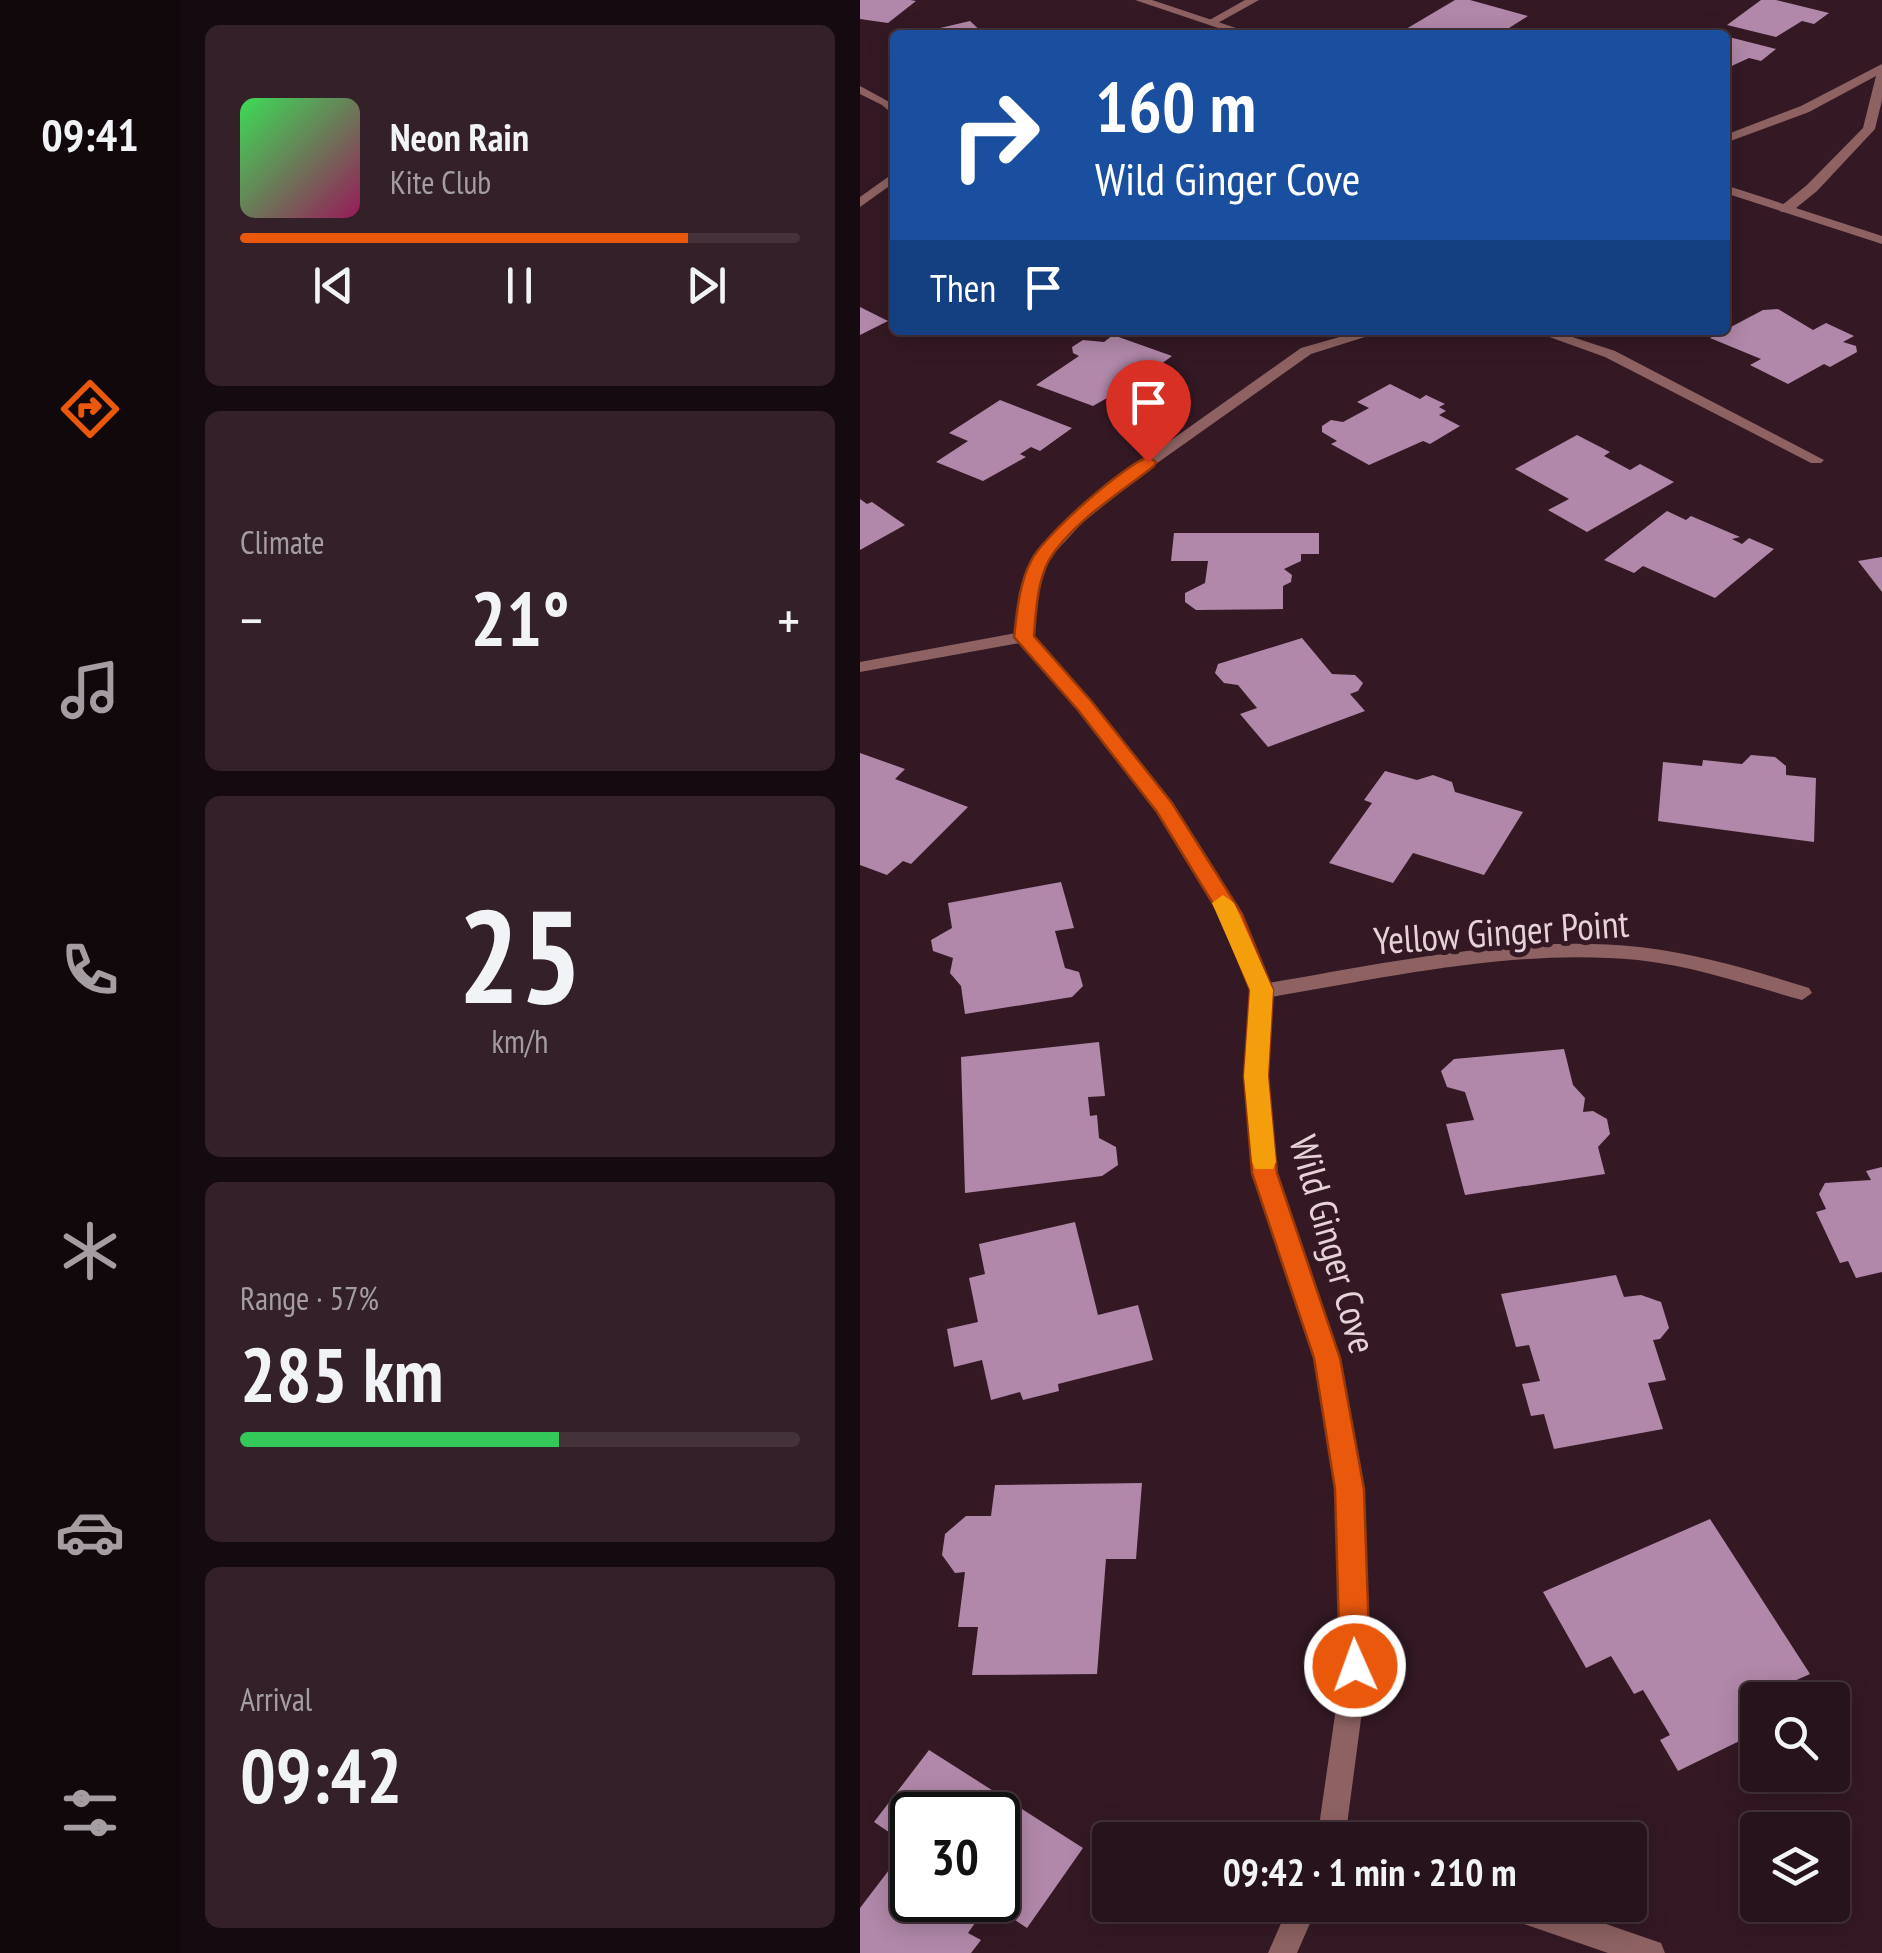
<!DOCTYPE html>
<meta charset="utf-8">
<style>
body{margin:0;font-family:"PT Sans Narrow",sans-serif;background:#332028;color:#f1f3f6;height:100vh;display:flex;flex-direction:column;font-size:38px;white-space:nowrap}
*{box-sizing:border-box;margin:0}
p{font-size:32px;color:#a49ea3}
.icon{flex:none;width:55px;height:55px;fill:none;stroke:currentColor;stroke-width:2;stroke-linecap:round;stroke-linejoin:round}
.map{position:relative;flex:1;overflow:hidden}
.panel{display:flex;flex-direction:column;gap:25px;padding:25px;background:#150a0f;width:680px}
.panel>*{flex:none}
.top-card{position:absolute;left:30px;top:30px;width:840px;height:305px;border-radius:10px;box-shadow:0 5px 25px #0003,0 0 0 2px #43323a;background:#1a4fa0;color:#fff;overflow:hidden}
.buttons{position:absolute;left:880px;top:1682px;display:grid;gap:20px}
.buttons a{display:grid;place-items:center;width:110px;height:110px;border-radius:10px;background:#27131b;box-shadow:0 5px 25px #0003,0 0 0 2px #43323a;font-size:50px}
.speed{position:absolute;left:30px;top:1792px;display:flex;gap:20px;font-size:50px;font-weight:700;text-align:center}
.speed>*{display:grid;place-content:center;width:130px;height:130px;border-radius:50%;background:#27131b;box-shadow:0 5px 25px #0003,0 0 0 2px #43323a;line-height:1}
.speed .limit{border:5px solid #111;border-radius:15px;background:#fff;color:#111}
.pin{position:absolute;display:grid;place-items:center;width:85px;height:85px;color:#fff;margin:-102px -42px;border-radius:50% 50% 50% 0;rotate:-45deg;box-shadow:0 0 10px #0007}
.pin .icon{rotate:45deg}
.me{position:absolute;width:110px;margin:-55px;rotate:358deg;stroke-linejoin:round;filter:drop-shadow(0 0 8px #0008)}
.turn{display:flex;align-items:center;gap:35px;height:210px;padding:0 40px;font-size:45px}
.turn .icon{width:130px;height:130px;stroke-width:2.5}
.turn b{display:block;font-size:70px;line-height:85px}
.then{display:flex;align-items:center;height:95px;padding:0 40px;background:#0003;gap:20px;font-size:38px}
.big{font-size:75px;font-weight:700;line-height:1.1}
.panel .tile{flex:1;display:flex;flex-direction:column;justify-content:center;gap:15px;min-width:0;padding:0 35px;border-radius:15px;background:#332028}
.panel .dial{align-items:center;gap:0}
.dial b{font-size:130px;line-height:1}
.song{display:flex;align-items:center;gap:30px}
.cover{width:120px;height:120px;border-radius:15px;background:linear-gradient(135deg,hsl(130 70% 55%),hsl(330 70% 35%))}
.played{height:10px;border-radius:5px;background:linear-gradient(90deg,#ea580c 80%,#43323a 80%)}
.keys{display:flex;justify-content:space-around;direction:ltr}
.heat{display:flex;justify-content:space-between;align-items:center;font-size:55px;direction:ltr}
.charge{height:15px;border-radius:8px;background:linear-gradient(90deg,#34c759 57%,#43323a 0)}
.trip{position:absolute;left:232px;top:1822px;width:555px;height:100px;border-radius:10px;background:#27131b;box-shadow:0 5px 25px #0003,0 0 0 2px #43323a;font-weight:700;line-height:100px;text-align:center}
main{display:flex;flex:1;min-height:0}
.tabs{display:flex;flex-direction:column;width:180px;justify-content:space-around;align-items:center;background:#10080b;color:#a49ea3}
.tabs .icon{width:70px;height:70px}
.tabs .selected{color:#ea580c}
.tabs b{font-size:45px;color:#f1f3f6}
.map>svg:first-child{display:block}
</style>
<main>
<nav class="tabs">
<b>09:41</b>
<svg class="icon selected" aria-label="directions" viewBox="0 0 24 24"><path d="M12 3l9 9-9 9-9-9zM9 14v-3h6M13 9l2 2-2 2"/></svg>
<svg class="icon" aria-label="music" viewBox="0 0 24 24"><path d="M9 18V5l10-2v13"/><circle cx="6" cy="18" r="3"/><circle cx="16" cy="16" r="3"/></svg>
<svg class="icon" aria-label="phone" viewBox="0 0 24 24"><path d="M5 4h4l2 5-3 2q2 4 5 5l2-3 5 2v4C11 20 4 13 5 4z"/></svg>
<svg class="icon" aria-label="climate" viewBox="0 0 24 24"><path d="M12 3v18M4 7l16 10M4 17L20 7"/></svg>
<svg class="icon" aria-label="car" viewBox="0 0 24 24"><path d="M5 17H2v-5l4-1 3-4h7l3 4 3 1v5h-3M9 17h6M6 11h13"/><circle cx="7" cy="17" r="2"/><circle cx="17" cy="17" r="2"/></svg>
<svg class="icon" aria-label="filters" viewBox="0 0 24 24"><path d="M4 7h16M4 17h16"/><circle cx="9" cy="7" r="2"/><circle cx="15" cy="17" r="2"/></svg>
</nav>
<section class="panel">
<div class="tile">
<div class="song"><i class="cover"></i><div><b>Neon Rain</b><p>Kite Club</p></div></div>
<div class="played"></div>
<div class="keys"><svg class="icon" aria-label="previous" viewBox="0 0 24 24"><path d="M18 5L8 12l10 7zM5 5v14"/></svg><svg class="icon" aria-label="pause" viewBox="0 0 24 24"><path d="M8 5v14M16 5v14"/></svg><svg class="icon" aria-label="next" viewBox="0 0 24 24"><path d="M6 5l10 7-10 7zM19 5v14"/></svg></div>
</div>
<div class="tile"><p>Climate</p>
<div class="heat"><a>−</a><b class="big">21°</b><a>+</a></div>
</div>
<div class="tile dial"><b>25</b><p>km/h</p></div>
<div class="tile"><p>Range · 57%</p><b class="big">285 km</b><div class="charge"></div></div>
<div class="tile"><p>Arrival</p><b class="big">09:42</b></div>
</section>
<div class="map">
<svg width="1022" height="1953" viewBox="0 0 1022 1953">
<rect width="100%" height="100%" fill="#341924"/>
<path fill="#b188a9" fill-rule="evenodd" d="M 0,0 L 50,0 L 56,1 L 28,23 L 0,19 Z
M 595,0 L 610,0 L 668,16 L 638,35 L 566,35 L 546,29 Z
M 901,0 L 916,0 L 969,13 L 954,24 L 942,21 L 916,37 L 867,25 Z
M 110,21 L 125,35 L 63,32 Z
M 865,36 L 916,49 L 901,61 L 889,58 L 865,69 Z
M 0,307 L 28,321 L 0,335 Z
M 918,309 L 953,330 L 966,323 L 994,336 L 983,342 L 996,346 L 997,352 L 970,367 L 964,364 L 928,384 L 890,365 L 901,359 L 850,338 L 903,310 Z
M 253,335 L 312,356 L 289,373 L 281,370 L 262,384 L 268,386 L 233,406 L 176,385 L 219,356 L 213,353 L 212,347 L 223,340 L 244,342 Z
M 530,384 L 560,399 L 566,395 L 585,404 L 579,407 L 586,411 L 579,415 L 600,426 L 570,444 L 563,441 L 509,465 L 471,444 L 477,441 L 462,432 L 462,426 L 471,420 L 483,422 L 509,408 L 497,402 Z
M 140,400 L 212,428 L 180,451 L 171,447 L 160,454 L 166,457 L 123,481 L 76,462 L 108,441 L 89,433 Z
M 717,435 L 750,452 L 744,456 L 770,470 L 780,464 L 814,482 L 727,532 L 688,510 L 709,499 L 655,469 Z
M 0,499 L 7,504 L 12,502 L 45,525 L 0,550 Z
M 807,511 L 826,520 L 831,516 L 880,537 L 872,539 L 882,544 L 889,538 L 914,549 L 855,598 L 783,566 L 774,573 L 744,560 Z
M 314,533 L 459,533 L 459,554 L 441,554 L 441,561 L 424,569 L 432,575 L 431,582 L 423,586 L 423,609 L 336,610 L 325,602 L 325,593 L 345,583 L 348,561 L 311,561 Z
M 1022,557 L 1022,592 L 998,561 Z
M 442,638 L 472,674 L 495,675 L 503,683 L 498,691 L 490,694 L 505,711 L 408,747 L 380,714 L 397,708 L 378,685 L 364,683 L 355,673 L 358,664 Z
M 0,753 L 45,769 L 35,779 L 108,807 L 51,864 L 43,861 L 27,875 L 0,865 Z
M 891,755 L 915,757 L 926,766 L 926,775 L 956,778 L 954,842 L 798,821 L 803,762 L 842,766 L 843,760 L 882,764 Z
M 525,771 L 557,780 L 573,775 L 592,782 L 595,792 L 663,812 L 624,875 L 553,853 L 533,883 L 469,863 L 512,803 L 504,800 Z
M 201,882 L 214,928 L 195,931 L 205,968 L 219,972 L 223,986 L 212,997 L 105,1014 L 101,986 L 90,973 L 93,958 L 73,951 L 71,940 L 92,928 L 88,903 Z
M 239,1042 L 245,1096 L 228,1097 L 230,1116 L 237,1115 L 239,1138 L 256,1147 L 258,1165 L 242,1176 L 105,1193 L 101,1057 Z
M 704,1049 L 713,1085 L 725,1098 L 723,1112 L 733,1111 L 747,1119 L 750,1134 L 738,1147 L 745,1174 L 605,1195 L 586,1124 L 614,1120 L 605,1092 L 587,1087 L 581,1071 L 594,1059 Z
M 1022,1167 L 1022,1272 L 996,1278 L 988,1261 L 980,1263 L 956,1212 L 966,1209 L 959,1194 L 965,1183 L 1011,1180 L 1006,1171 Z
M 215,1222 L 238,1315 L 278,1305 L 293,1360 L 198,1384 L 199,1391 L 163,1400 L 160,1392 L 131,1400 L 122,1360 L 94,1367 L 87,1329 L 118,1322 L 109,1278 L 125,1274 L 119,1244 Z
M 756,1275 L 764,1297 L 781,1295 L 801,1302 L 809,1328 L 800,1339 L 793,1340 L 806,1380 L 788,1383 L 803,1429 L 694,1449 L 684,1414 L 671,1416 L 662,1384 L 680,1381 L 669,1345 L 656,1347 L 641,1294 Z
M 282,1483 L 276,1559 L 246,1559 L 237,1674 L 112,1675 L 118,1627 L 98,1627 L 105,1572 L 95,1573 L 82,1555 L 85,1534 L 106,1516 L 131,1516 L 135,1485 Z
M 850,1519 L 950,1674 L 914,1690 L 920,1700 L 898,1700 L 898,1732 L 818,1771 L 800,1740 L 810,1735 L 783,1690 L 774,1694 L 751,1656 L 726,1668 L 683,1592 Z
M 69,1750 L 223,1848 L 167,1928 L 129,1903 L 108,1933 L 121,1940 L 111,1953 L 0,1953 L 0,1908 L 48,1845 L 14,1822 ZM 52,1815 L 138,1815 L 138,1900 L 52,1900 Z"/>
<g fill="none" stroke-linecap="round" stroke-linejoin="round">
<path fill="#8e6262" fill-rule="evenodd" d="M 385,0 L 399,0 L 356,24 L 346,22 Z
M 1022,64 L 1022,100 L 1015,129 L 957,191 L 931,212 L 921,212 L 921,206 L 947,185 L 1003,128 L 1016,76 L 949,112 L 865,143 L 865,135 L 941,106 Z
M 0,86 L 35,105 L 35,116 L 22,105 L 0,94 Z
M 35,172 L 35,182 L 0,207 L 0,197 Z
M 504,330 L 527,330 L 451,354 L 293,466 L 222,523 L 188,560 L 176,600 L 173,636 C 249,722 325,810 379,911 C 391,934 399,959 408,983 C 526,963 659,934 779,947 C 837,953 894,971 949,988 L 952,993 L 942,1000 C 888,985 834,966 778,960 C 656,948 530,977 411,997 L 406,1077 L 416,1173 L 479,1358 L 502,1489 L 508,1666 L 485,1840 L 457,1840 L 482,1666 L 478,1489 L 455,1358 L 394,1173 L 386,1077 L 391,991 L 361,915 L 298,812 L 219,710 L 160,643 L 0,672 L 0,662 L 156,633 L 160,600 L 172,559 L 210,517 L 283,460 L 441,348 Z
M 670,330 L 691,330 L 755,351 L 964,460 L 961,463 L 951,463 L 745,357 Z
M 429,1905 L 458,1905 L 437,1953 L 408,1953 Z
M 634,1905 L 691,1905 L 801,1943 L 805,1953 L 748,1953 L 638,1915 Z"/>
<path fill="#8e6262" fill-rule="evenodd" d="M 275,0 L 292,0 L 397,35 L 379,35 Z
M 865,185 L 1022,236 L 1022,244 L 865,193 Z"/>
</g>
<path fill="#ea580c" stroke="#983908" stroke-width="2.5" d="M 288,457 L 296,462 L 294,466 C 260,493 212,522 189,560 C 177,582 176,612 174,636 L 232,702 L 312,803 L 382,914 L 413,990 L 408,1076 L 417,1173 L 480,1358 L 504,1489 L 510,1666 L 505,1676 L 495,1681 L 484,1676 L 480,1666 L 475,1489 L 454,1358 L 392,1173 L 384,1076 L 390,990 L 360,915 L 297,812 L 218,710 L 154,637 C 157,612 159,584 171,561 C 182,537 264,465 288,457 Z"/>
<path fill="#f59e0b" d="M 363,895 L 374,903 L 413,990 L 408,1076 L 416,1162 L 413,1169 L 395,1169 L 392,1162 L 384,1076 L 390,990 L 352,903 Z"/>
<g text-anchor="middle" dominant-baseline="central" stroke-width="10" stroke-linejoin="round" paint-order="stroke">
<g font-size="38" fill="#e6d2d8" stroke="#341924">
<text transform="translate(641 931) rotate(-4)">Yellow Ginger Point</text>
<text transform="translate(474 1244) rotate(74)">Wild Ginger Cove</text>
</g>
</g>
</svg>
<div class="buttons">
<a><svg class="icon" aria-label="search" viewBox="0 0 24 24"><circle cx="10" cy="10" r="6"/><path d="M15 15l6 6"/></svg></a>
<a><svg class="icon" aria-label="layers" viewBox="0 0 24 24"><path d="M12 4l9 5-9 5-9-5zM3 14l9 5 9-5"/></svg></a>
</div>
<div class="speed"><div class="limit">30</div></div>
<div class="pin" style="left:288px;top:462px;background:#d93025"><svg class="icon" aria-label="arrive" viewBox="0 0 24 24"><path d="M6 21V4h12l-3 4 3 4H6"/></svg></div>
<svg class="me" style="left:495px;top:1666px" viewBox="-20 -20 40 40"><circle r="17" fill="#ea580c" stroke="#fff" stroke-width="3"/><path d="M0-11L8 9 0 5-8 9z" fill="#fff"/></svg>
<div class="trip">09:42 · 1 min · 210 m</div>
<div class="top-card">
<div class="turn"><svg class="icon" aria-label="right" viewBox="0 0 24 24"><path d="M7 20v-9h11M14 6l5 5-5 5"/></svg><div><b>160 m</b>Wild Ginger Cove</div></div>
<div class="then">Then<svg class="icon" aria-label="arrive" viewBox="0 0 24 24"><path d="M6 21V4h12l-3 4 3 4H6"/></svg></div>
</div>
</div>
</main>
